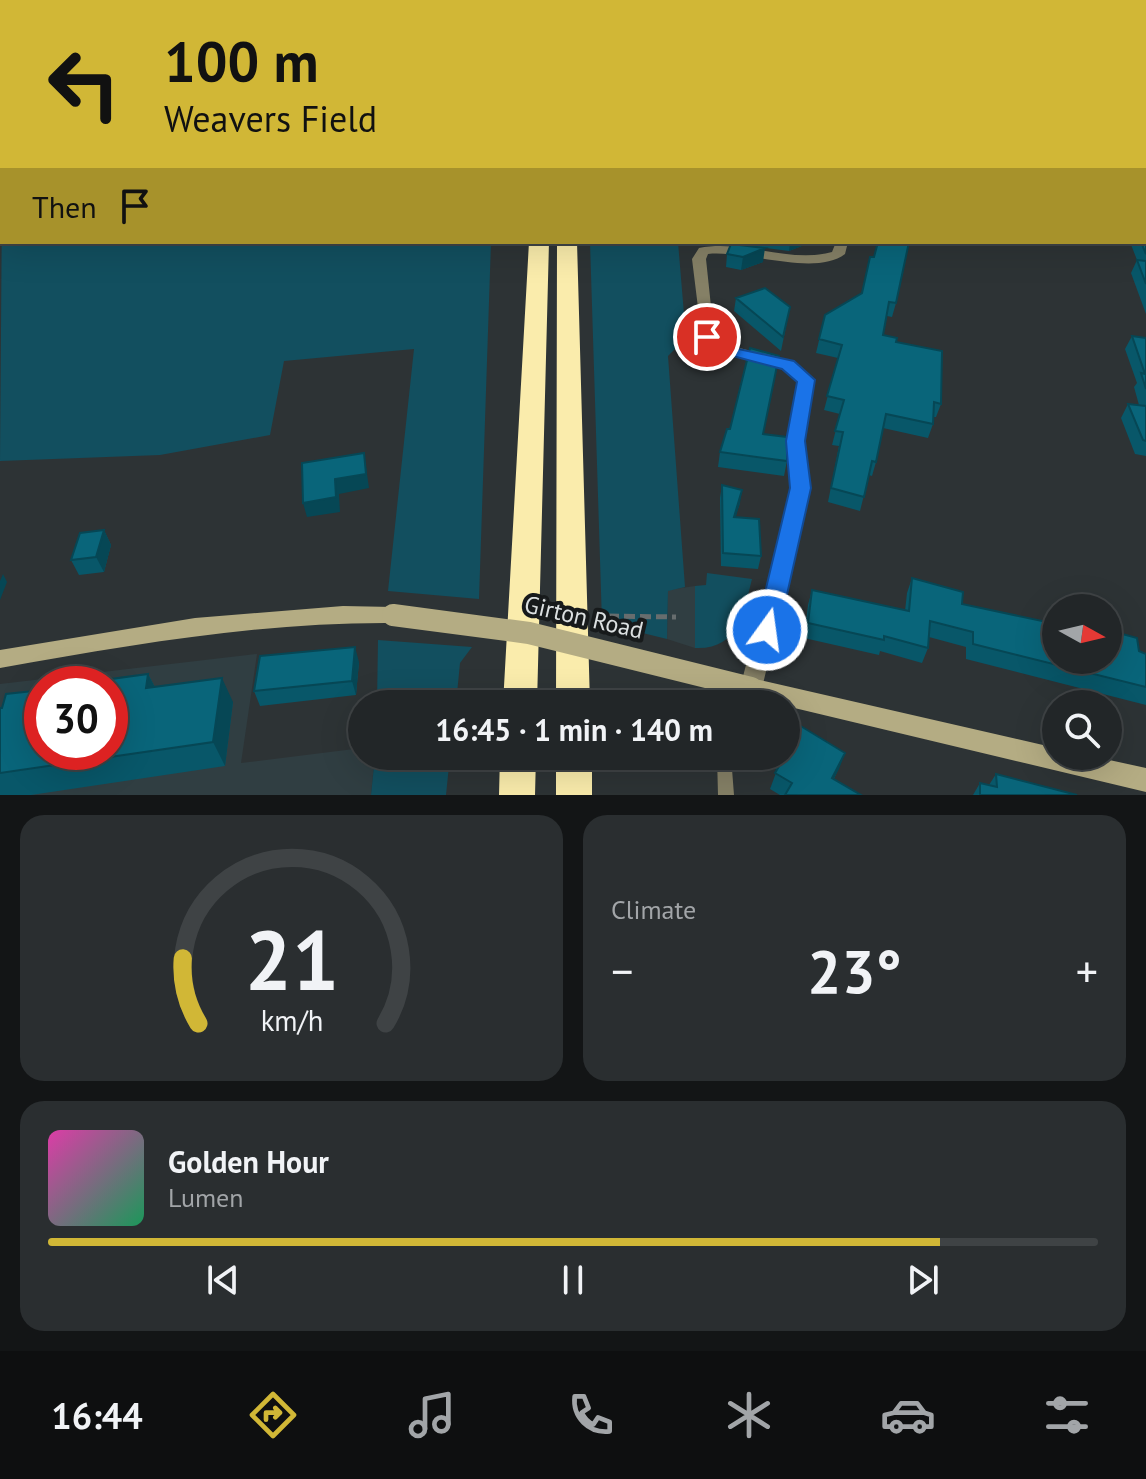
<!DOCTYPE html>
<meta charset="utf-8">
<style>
body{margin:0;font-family:"PT Sans",sans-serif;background:#2a2e30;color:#f1f3f6;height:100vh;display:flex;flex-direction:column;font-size:30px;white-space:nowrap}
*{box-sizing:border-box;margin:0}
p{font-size:26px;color:#a2a5a8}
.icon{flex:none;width:44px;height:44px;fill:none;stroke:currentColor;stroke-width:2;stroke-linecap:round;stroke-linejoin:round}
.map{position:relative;height:795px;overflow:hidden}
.drawer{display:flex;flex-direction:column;gap:20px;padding:20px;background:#131516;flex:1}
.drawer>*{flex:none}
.guide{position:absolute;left:0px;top:0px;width:1146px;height:244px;box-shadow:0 8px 32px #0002,0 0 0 2px #3f4345;background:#d1b736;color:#111;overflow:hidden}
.needle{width:52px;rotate:98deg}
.fabs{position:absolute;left:1042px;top:594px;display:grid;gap:16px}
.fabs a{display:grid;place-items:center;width:80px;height:80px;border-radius:50%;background:#222628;box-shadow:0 8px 32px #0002,0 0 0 2px #3f4345;font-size:40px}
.speed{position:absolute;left:24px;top:666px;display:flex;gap:16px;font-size:40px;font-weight:700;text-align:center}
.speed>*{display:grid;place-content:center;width:104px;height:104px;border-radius:50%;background:#222628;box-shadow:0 8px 32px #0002,0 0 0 2px #3f4345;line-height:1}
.speed .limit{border:12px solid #d22;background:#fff;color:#111}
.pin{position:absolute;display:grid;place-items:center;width:68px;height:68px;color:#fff;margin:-34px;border:4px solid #fff;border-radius:50%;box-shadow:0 2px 8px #0007}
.me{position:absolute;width:88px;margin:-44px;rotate:14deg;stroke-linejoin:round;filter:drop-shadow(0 0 6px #0008)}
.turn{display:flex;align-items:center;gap:28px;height:168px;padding:0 32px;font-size:36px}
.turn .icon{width:104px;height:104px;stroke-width:2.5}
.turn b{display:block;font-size:56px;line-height:68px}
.then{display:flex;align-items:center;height:76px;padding:0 32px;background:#0003;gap:16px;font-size:30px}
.big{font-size:60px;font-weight:700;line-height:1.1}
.drawer .widget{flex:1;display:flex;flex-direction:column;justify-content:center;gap:12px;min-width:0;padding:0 28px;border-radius:24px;background:#2a2e30}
.drawer .dial{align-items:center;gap:0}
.dial svg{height:208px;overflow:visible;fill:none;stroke:#3f4345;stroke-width:7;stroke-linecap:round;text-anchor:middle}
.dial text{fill:#f1f3f6;stroke:none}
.song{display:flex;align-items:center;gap:24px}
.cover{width:96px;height:96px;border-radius:12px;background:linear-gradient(135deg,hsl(320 70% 55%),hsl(150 70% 35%))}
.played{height:8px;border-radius:4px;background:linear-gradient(90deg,#d1b736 85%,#3f4345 85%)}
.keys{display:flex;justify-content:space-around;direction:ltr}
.heat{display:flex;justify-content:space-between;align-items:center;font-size:44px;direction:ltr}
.drawer .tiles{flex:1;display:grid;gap:20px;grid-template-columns:1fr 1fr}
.widget:last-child{grid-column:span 2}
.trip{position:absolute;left:348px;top:690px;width:452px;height:80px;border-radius:40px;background:#222628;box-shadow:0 8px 32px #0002,0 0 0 2px #3f4345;font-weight:700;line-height:80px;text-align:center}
.dock{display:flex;height:128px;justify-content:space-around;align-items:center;background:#0e0f10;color:#a2a5a8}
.dock .icon{width:56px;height:56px}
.dock .active{color:#d1b736}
.dock b{font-size:36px;color:#f1f3f6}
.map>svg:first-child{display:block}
</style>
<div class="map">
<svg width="1146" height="795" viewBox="0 0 1146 795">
<rect width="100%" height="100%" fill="#2d3335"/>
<path fill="#303e42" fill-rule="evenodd" d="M 695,586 L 695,648 L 667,639 L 668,590 Z
M 257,654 L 241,763 L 362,748 L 362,756 L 375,756 L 371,795 L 0,795 L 0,684 ZM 42,684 L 110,684 L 110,752 L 42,752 Z"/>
<path fill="#124f5f" d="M 2,198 L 2,242 L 491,242 L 479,599 L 388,591 L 414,349 L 284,361 L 270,435 L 160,455 L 0,461 Z
M 590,242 L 678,242 L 686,338 L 668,356 L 685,587 L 668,591 L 667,639 L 602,623 Z
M 707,573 L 752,579 C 743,614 738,650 695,648 L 695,586 L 706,585 Z
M 378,640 L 472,647 L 460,663 L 456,704 L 377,704 Z
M 375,756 L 450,756 L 446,795 L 371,795 Z"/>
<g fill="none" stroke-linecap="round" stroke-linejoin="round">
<path stroke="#676d6e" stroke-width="2" stroke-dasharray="4 2" stroke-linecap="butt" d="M 337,0 L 342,2
M 148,2 L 159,0"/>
<path stroke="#676d6e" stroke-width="5" stroke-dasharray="11 5" stroke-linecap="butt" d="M 608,616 L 676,617"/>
<path fill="#858066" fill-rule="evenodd" d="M 635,0 L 639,0 L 639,2 L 635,2 Z
M 751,682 L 756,684 L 758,688 L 750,704 L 736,704 L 746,684 Z
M 717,756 L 731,756 L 734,795 L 718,795 Z"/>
<path fill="#858066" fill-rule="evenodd" d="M 1144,58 L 1146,58 L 1146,64 L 1144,64 Z
M 836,242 L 848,242 L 845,254 C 815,277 746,250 708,254 L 706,259 L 714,335 C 744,359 789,348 814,380 L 804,441 L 810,488 L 762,688 L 759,695 L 751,698 L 743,695 L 740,688 L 792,488 L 788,441 L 798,381 C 772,355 731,363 702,340 L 692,259 L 699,248 C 744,239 789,264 832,252 Z"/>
<path fill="#b4ac83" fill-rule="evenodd" d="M 343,606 L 393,607 L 400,609 L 403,615 L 400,621 L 393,623 C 260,622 131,645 0,668 L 0,650 L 195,618 Z
M 751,678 L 1056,748 L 1056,756 L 1091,756 L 1146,768 L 1146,792 L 786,706 L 786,704 L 743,695 L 740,688 L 743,681 Z"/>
<path fill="#d9cd99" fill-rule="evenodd" d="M 0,23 L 2,23 L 2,29 L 0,29 Z"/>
<path fill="#faecac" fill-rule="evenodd" d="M 515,0 L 527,0 L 527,2 L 515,2 Z
M 532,0 L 544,0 L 544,2 L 532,2 Z
M 552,0 L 564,0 L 564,2 L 552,2 Z
M 529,242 L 549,242 L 537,704 L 503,704 Z
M 557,242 L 577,242 L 590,704 L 556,704 Z
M 500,756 L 536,756 L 535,795 L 499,795 Z
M 556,756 L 592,756 L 592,795 L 556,795 Z"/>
<path stroke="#b4ac83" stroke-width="22" d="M 393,615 L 529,633 L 751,688"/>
</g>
<path fill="#085769" d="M 1146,160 L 1146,314 L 1131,273 L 1137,260 L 1130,242 L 1144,242 Z
M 735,242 L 812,242 L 789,251 L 735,244 Z
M 727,254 L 763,262 L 741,270 L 726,267 Z
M 874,257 L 896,303 L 892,317 L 887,316 L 883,335 L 896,342 L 941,404 L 936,417 L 933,417 L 933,424 L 928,438 L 883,428 L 876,462 L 872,476 L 869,475 L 860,511 L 828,502 L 839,446 L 832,445 L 840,414 L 824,410 L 838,358 L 816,353 L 825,315 L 861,294 Z
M 736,298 L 790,307 L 781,351 L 734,311 Z
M 1132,336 L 1146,338 L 1146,456 L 1135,454 L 1121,418 L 1128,404 L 1139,405 L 1134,387 L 1137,383 L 1125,349 Z
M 730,429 L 763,435 L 787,461 L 784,476 L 718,467 L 720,452 Z
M 722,485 L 740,503 L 735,517 L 761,556 L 758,569 L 721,566 L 720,498 Z
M 104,530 L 111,545 L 104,572 L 79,575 L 71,560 Z
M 912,578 L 962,604 L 1048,632 L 1108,660 L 1119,633 L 1139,651 L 1146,654 L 1146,705 L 966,659 L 966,647 L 929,637 L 928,648 L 922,663 L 880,651 L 879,655 L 804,638 L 808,605 L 812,590 L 905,611 L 907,593 Z
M 359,662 L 356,695 L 260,706 L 254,691 Z
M 148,674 L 155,687 L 233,702 L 225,766 L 31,795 L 0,795 L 0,708 L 42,752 Z
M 845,753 L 834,779 L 861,795 L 780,795 L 770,789 L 777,770 L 758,758 L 758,756 L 786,756 Z
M 996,774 L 1077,795 L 973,795 L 980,783 L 989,785 Z"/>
<path fill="#064755" d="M 790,242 L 812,242 L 789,251 Z
M 765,248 L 763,262 L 741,270 L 743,257 Z
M 364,453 L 369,488 L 339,494 L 340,512 L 307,517 L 303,503 L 335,479 Z
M 742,490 L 740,503 L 732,530 L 734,517 Z
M 104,530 L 111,545 L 104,572 L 96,557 Z
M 3,574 L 7,582 L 0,600 L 0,581 Z
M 355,647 L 359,662 L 356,695 L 352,681 Z
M 148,674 L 161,699 L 146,688 Z
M 222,678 L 233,702 L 225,766 L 213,742 Z
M 845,753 L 839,769 L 826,794 L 832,778 Z"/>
<path fill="#09657a" stroke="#064755" stroke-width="2" d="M 1144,17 L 1146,17 L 1146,43 L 1144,43 Z
M 1144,76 L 1146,78 L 1146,136 L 1144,136 Z
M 1144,160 L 1146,160 L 1146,254 L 1141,242 L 1144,242 Z
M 878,242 L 909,242 L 896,303 L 889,302 L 883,335 L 897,338 L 896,342 L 942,351 L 941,404 L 934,402 L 933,424 L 886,414 L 876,462 L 872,461 L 864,497 L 831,488 L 843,432 L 835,431 L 844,400 L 827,396 L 842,345 L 819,339 L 825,315 L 862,293 L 870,257 L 874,257 Z
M 731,244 L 765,248 L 743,257 L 727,254 Z
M 1137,260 L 1146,261 L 1146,284 Z
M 765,288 L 790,307 L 783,337 L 736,298 Z
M 1132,336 L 1146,338 L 1146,389 L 1141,373 L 1145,374 Z
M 750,348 L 779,356 L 763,434 L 787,437 L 787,461 L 720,452 L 727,429 L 730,429 Z
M 1128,404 L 1146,406 L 1146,441 L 1143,440 Z
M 364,453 L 366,474 L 335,479 L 336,497 L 303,503 L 302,463 Z
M 722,485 L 742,490 L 734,517 L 759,519 L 761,556 L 723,553 Z
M 104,530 L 96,557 L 71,560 L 80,533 Z
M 912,578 L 963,592 L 962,604 L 1047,622 L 1048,632 L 1056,634 L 1056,660 L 1108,660 L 1108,635 L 1119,638 L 1119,633 L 1137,638 L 1139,651 L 1146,654 L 1146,687 L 973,644 L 973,632 L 930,621 L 928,648 L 884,636 L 884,640 L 808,623 L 812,590 L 909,611 Z
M 355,647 L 352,681 L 254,691 L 260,656 Z
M 148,674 L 146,688 L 222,678 L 213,742 L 0,773 L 0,708 L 2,708 L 6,694 L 42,690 L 42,752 L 110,752 L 110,684 L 103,684 L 104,680 Z
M 794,722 L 845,753 L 832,778 L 861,795 L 785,795 L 792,783 L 775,773 L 785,756 L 786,756 L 786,723 L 791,726 Z
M 996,774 L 1077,795 L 980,795 L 980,783 L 997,787 Z"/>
<path fill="#1a73e8" stroke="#114b97" stroke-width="2" d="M 707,332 L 734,348 L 794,361 L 815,380 L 805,441 L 811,488 L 779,630 L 776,637 L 767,640 L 759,637 L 756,630 L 790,488 L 786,441 L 797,382 L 782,369 L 710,350 L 699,337 Z"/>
<g text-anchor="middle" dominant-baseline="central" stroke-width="8" stroke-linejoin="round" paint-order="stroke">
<g font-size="24" fill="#dce0e1" stroke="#171a1b">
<text transform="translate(584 617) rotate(13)">Girton Road</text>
</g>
</g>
</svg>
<div class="fabs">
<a><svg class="needle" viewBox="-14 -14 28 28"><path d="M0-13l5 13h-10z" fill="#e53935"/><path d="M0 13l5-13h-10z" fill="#a2a5a8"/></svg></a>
<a><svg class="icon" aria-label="search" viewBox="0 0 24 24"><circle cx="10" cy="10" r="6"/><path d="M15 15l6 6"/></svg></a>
</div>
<div class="speed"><div class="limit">30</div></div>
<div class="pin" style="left:707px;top:337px;background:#d93025"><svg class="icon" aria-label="arrive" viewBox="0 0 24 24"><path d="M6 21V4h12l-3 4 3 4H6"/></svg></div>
<svg class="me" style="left:767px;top:630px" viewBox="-20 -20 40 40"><circle r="17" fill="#1a73e8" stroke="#fff" stroke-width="3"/><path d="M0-11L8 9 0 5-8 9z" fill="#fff"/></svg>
<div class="trip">16:45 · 1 min · 140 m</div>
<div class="guide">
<div class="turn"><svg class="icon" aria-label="left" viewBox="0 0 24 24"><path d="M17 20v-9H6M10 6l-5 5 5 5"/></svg><div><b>100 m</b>Weavers Field</div></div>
<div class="then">Then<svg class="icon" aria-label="arrive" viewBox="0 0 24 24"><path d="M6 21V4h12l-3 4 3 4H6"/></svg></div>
</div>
</div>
<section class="drawer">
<div class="tiles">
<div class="widget dial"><svg viewBox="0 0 100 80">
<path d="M14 69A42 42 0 1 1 86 69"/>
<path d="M14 69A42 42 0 0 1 8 44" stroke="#d1b736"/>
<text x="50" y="56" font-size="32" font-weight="700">21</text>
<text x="50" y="72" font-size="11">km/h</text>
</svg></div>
<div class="widget"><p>Climate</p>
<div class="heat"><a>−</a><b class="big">23°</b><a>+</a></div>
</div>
<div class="widget">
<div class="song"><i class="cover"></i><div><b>Golden Hour</b><p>Lumen</p></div></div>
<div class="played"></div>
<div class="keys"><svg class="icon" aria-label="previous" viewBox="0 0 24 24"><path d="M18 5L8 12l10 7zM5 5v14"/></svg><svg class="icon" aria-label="pause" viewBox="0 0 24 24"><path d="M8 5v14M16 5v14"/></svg><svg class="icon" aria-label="next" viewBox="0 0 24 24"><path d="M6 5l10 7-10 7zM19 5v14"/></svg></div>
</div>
</div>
</section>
<nav class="dock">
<b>16:44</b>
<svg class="icon active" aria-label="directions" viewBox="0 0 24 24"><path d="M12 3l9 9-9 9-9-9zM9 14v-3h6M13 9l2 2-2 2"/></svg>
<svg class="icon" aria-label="music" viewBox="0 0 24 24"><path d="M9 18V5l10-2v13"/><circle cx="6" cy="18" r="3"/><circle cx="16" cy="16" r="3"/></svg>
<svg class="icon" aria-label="phone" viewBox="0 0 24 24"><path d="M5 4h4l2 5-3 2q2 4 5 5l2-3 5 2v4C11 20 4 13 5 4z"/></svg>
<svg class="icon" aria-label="climate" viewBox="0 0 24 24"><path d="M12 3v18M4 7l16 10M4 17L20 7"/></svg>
<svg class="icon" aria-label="car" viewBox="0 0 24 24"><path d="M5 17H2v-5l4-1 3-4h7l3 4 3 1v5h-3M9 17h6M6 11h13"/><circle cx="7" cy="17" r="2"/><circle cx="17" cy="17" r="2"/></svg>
<svg class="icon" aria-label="filters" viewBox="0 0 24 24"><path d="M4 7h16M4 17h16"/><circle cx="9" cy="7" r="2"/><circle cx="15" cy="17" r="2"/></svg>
</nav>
